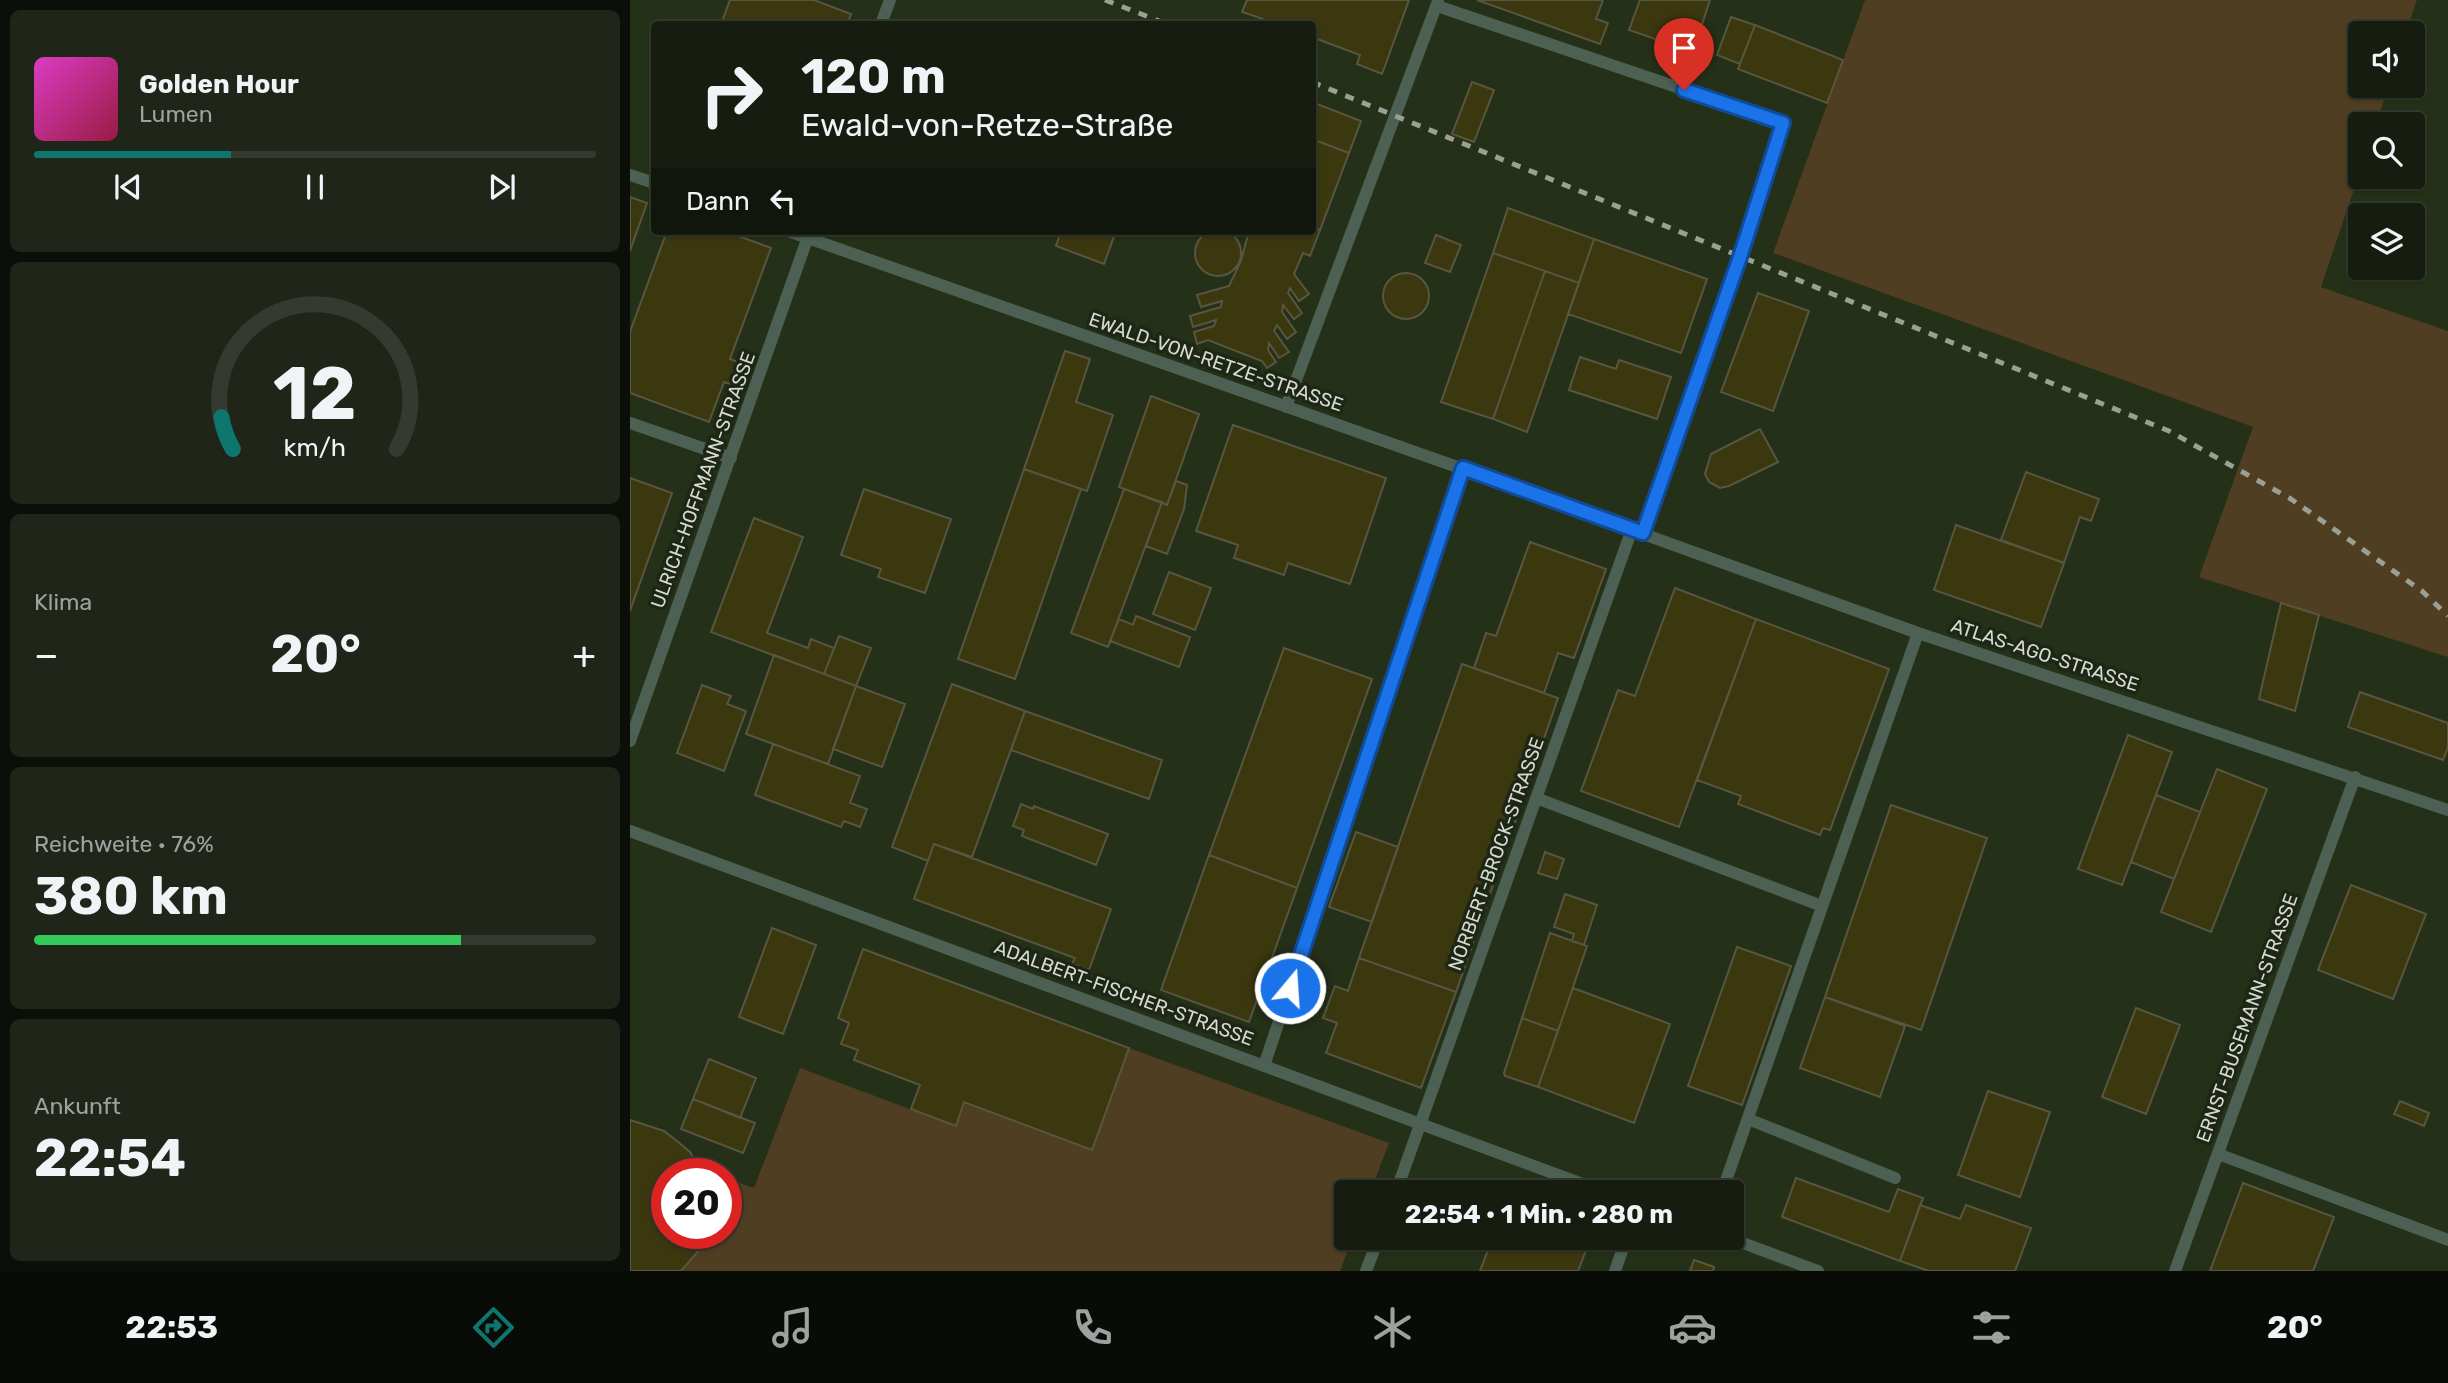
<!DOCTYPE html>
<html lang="de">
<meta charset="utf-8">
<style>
body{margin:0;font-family:Rubik,sans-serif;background:#1f2519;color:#f1f3f6;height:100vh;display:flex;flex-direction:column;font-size:26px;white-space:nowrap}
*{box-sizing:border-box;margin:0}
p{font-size:23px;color:#9ea19f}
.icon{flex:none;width:38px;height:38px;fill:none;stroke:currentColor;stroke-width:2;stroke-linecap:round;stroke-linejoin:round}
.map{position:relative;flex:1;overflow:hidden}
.side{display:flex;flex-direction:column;gap:10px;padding:10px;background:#0c0f09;width:630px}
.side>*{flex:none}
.hud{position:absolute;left:21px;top:21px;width:665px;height:214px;border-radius:7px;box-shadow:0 2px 5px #0004,0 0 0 2px #353a30;background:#161c10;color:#f1f3f6;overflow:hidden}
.tools{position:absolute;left:1718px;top:21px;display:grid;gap:14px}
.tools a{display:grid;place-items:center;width:77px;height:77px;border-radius:7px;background:#161c10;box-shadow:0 2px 5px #0004,0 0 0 2px #353a30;font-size:35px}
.speed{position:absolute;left:21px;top:1158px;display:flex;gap:14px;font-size:35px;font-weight:700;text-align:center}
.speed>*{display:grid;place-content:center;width:91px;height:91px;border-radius:50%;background:#161c10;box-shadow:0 2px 5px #0004,0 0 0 2px #353a30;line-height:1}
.speed .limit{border:10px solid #d22;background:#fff;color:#111}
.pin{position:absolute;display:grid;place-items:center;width:60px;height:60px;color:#fff;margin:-72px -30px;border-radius:50% 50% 50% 0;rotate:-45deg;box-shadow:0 0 7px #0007}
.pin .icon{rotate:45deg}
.me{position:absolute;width:77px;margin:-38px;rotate:18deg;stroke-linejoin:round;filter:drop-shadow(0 0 5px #0008)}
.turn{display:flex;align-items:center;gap:24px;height:147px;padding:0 35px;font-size:32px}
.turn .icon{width:91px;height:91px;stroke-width:2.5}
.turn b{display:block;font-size:49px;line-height:60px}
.then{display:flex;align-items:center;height:66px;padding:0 35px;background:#0003;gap:14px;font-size:26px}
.big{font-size:52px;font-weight:700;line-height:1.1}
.side .widget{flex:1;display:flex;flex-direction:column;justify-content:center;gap:10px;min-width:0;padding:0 24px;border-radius:10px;background:#1f2519}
.side .dial{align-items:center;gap:0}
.dial svg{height:182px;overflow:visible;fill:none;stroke:#353a30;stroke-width:7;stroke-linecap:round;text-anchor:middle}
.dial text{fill:#f1f3f6;stroke:none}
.song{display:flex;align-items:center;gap:21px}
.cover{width:84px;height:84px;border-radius:10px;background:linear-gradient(135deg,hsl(310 70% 55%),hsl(340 70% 35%))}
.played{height:7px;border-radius:4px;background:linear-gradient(90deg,#0f766e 35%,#353a30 35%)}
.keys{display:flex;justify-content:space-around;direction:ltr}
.heat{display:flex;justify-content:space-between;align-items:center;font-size:38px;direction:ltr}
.charge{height:10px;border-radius:5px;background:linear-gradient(90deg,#34c759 76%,#353a30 0)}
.trip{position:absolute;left:704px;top:1180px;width:410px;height:70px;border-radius:7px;background:#161c10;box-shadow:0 2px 5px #0004,0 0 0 2px #353a30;font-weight:700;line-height:70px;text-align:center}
.dock{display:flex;height:112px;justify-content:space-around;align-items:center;background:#090b06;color:#9ea19f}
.dock .icon{width:49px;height:49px}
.dock .active{color:#0f766e}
.dock b{font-size:32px;color:#f1f3f6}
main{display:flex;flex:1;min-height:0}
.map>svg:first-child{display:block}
</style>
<main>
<section class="side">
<div class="widget">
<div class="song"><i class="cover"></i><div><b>Golden Hour</b><p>Lumen</p></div></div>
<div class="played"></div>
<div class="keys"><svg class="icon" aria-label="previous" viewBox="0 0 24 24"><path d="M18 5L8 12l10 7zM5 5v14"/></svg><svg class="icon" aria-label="pause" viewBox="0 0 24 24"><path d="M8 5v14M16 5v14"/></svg><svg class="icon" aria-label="next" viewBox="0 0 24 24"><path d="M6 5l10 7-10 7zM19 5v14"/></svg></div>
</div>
<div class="widget dial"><svg viewBox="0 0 100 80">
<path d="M14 69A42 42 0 1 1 86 69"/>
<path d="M14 69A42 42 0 0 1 9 55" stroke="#0f766e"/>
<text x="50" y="56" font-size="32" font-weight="700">12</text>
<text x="50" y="72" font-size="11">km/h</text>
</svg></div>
<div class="widget"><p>Klima</p>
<div class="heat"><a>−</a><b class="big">20°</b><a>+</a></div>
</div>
<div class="widget"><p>Reichweite · 76%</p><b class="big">380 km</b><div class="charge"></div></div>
<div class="widget"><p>Ankunft</p><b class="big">22:54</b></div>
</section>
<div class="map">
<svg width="1818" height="1271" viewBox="0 0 1818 1271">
<rect width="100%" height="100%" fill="#1e2615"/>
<path fill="#253018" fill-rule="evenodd" d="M 0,0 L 1235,0 L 1143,253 L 1623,427 L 1818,515 L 1818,1271 L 0,1271 ZM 24,24 L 682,24 L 682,231 L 24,231 ZM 37,1174 L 96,1174 L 96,1234 L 37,1234 ZM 716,1192 L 1101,1192 L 1101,1237 L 716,1237 Z
M 1787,0 L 1818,0 L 1818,331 L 1691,287 L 1731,169 L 1731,177 L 1783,177 L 1783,124 L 1746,124 L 1759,86 L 1783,86 L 1783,33 L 1776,33 ZM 1731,215 L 1783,215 L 1783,268 L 1731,268 Z"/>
<path fill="#503e23" d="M 1235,0 L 1787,0 L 1776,33 L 1731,33 L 1731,86 L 1759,86 L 1746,124 L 1731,124 L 1731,169 L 1691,287 L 1818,331 L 1818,657 L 1569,577 L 1623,427 L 1143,253 Z
M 499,1048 L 759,1143 L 740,1192 L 716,1192 L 716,1237 L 723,1237 L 710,1271 L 51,1271 L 71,1248 L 76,1234 L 96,1234 L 96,1178 L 124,1188 L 170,1068 L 325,1126 L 334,1102 L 462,1150 Z"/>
<path fill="#3b370f" stroke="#585640" stroke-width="2" d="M 100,0 L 184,0 L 221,14 L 217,24 L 91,24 Z
M 617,0 L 779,0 L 752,74 L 727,64 L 730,55 L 682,37 L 682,24 L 648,24 L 612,12 Z
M 847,0 L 973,0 L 966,19 L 978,23 L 970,44 Z
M 1010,0 L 1080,0 L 1063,52 L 999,30 Z
M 1101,17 L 1125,25 L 1110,64 L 1087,55 Z
M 1125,25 L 1213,60 L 1197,103 L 1108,69 Z
M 842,82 L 864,90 L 844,142 L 822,134 Z
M 682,102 L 731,121 L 719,153 L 682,139 Z
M 682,139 L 719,153 L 690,230 L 682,227 Z
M 0,197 L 17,203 L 0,251 Z
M 878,208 L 964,239 L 949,283 L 863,253 Z
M 682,227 L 690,230 L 680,256 L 673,253 L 664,274 L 679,294 L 669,301 L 660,288 L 658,293 L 672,313 L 664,319 L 653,305 L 652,312 L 666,332 L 657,339 L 647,325 L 644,331 L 659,352 L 649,358 L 639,343 L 638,350 L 646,362 L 637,368 L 632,361 L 578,340 L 567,344 L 564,332 L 584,326 L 586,320 L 563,327 L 560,316 L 591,307 L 592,301 L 571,307 L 567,295 L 599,286 L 611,261 L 619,231 L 682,231 Z
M565 253a23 23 0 1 1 46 0a23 23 0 1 1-46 0Z
M 37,231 L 95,231 L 141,248 L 100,359 L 108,362 L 100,384 L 94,382 L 79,422 L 0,393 L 0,332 Z
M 431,231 L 486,231 L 474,264 L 426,246 Z
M 806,235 L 831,245 L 820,272 L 795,263 Z
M 964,239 L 1077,279 L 1051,353 L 938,314 Z
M 863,253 L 915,271 L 863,419 L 811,402 Z
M 915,271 L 949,283 L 897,432 L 863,419 Z
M753 296a23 23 0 1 1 46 0a23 23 0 1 1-46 0Z
M 1128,293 L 1179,311 L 1143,411 L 1091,392 Z
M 435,351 L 460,359 L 446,402 L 483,415 L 457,491 L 394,469 Z
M 950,357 L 986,369 L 989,360 L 1041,377 L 1027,419 L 939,390 Z
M 521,396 L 569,414 L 537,505 L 489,487 Z
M 603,425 L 756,478 L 720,584 L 658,563 L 654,575 L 604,558 L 608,545 L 566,531 Z
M 1130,429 L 1148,462 L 1099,486 L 1090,488 L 1079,482 L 1075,474 L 1081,454 Z
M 394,469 L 451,489 L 385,679 L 328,659 Z
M 1396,472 L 1469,499 L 1461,521 L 1450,517 L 1434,563 L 1371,540 Z
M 0,478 L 42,493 L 0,611 Z
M 546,481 L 557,485 L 554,509 L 537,554 L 516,546 L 532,502 L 537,505 Z
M 234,489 L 321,519 L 295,593 L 248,577 L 251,569 L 211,555 Z
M 494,489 L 532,502 L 478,647 L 441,633 Z
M 124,518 L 173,537 L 137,633 L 178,648 L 181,639 L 204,648 L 194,674 L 81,632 Z
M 1326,525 L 1434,563 L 1411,627 L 1304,590 Z
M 900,542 L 976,569 L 944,658 L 928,653 L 914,693 L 844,668 L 856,633 L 866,636 Z
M 539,572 L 581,588 L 565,630 L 523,614 Z
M 1045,588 L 1126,619 L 1049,827 L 951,791 L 988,690 L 1005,696 Z
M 1651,603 L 1689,615 L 1665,711 L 1629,699 Z
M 506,616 L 560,637 L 549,667 L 480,641 L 489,619 L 503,625 Z
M 1126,619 L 1259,669 L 1200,830 L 1193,828 L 1190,835 L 1108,804 L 1111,796 L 1067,780 Z
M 209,636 L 241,648 L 226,686 L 194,674 Z
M 654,648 L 742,679 L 667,888 L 579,855 Z
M 144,655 L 226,686 L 198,764 L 116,734 Z
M 832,664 L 928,698 L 826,992 L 729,958 Z
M 322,684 L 395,711 L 342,857 L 304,844 L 298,861 L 262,847 Z
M 72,685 L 101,696 L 97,704 L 116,711 L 94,771 L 47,753 Z
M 226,686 L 275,704 L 252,767 L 203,749 Z
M 1730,692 L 1818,723 L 1818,747 L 1813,760 L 1718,727 Z
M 395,711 L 532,760 L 519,799 L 381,750 Z
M 1498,735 L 1542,752 L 1492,885 L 1448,869 Z
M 143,744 L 230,776 L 220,803 L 237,809 L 230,827 L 214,821 L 211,827 L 125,795 Z
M 1587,769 L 1637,789 L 1581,932 L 1531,912 Z
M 1526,795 L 1570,812 L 1544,879 L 1501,862 Z
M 391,804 L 403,809 L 404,806 L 478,834 L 466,865 L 392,836 L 394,830 L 383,826 Z
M 1261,805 L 1357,838 L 1291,1030 L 1195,997 Z
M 726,832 L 768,847 L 742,922 L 699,907 Z
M 304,844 L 481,909 L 459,970 L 442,964 L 445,958 L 284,899 Z
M 915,852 L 934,859 L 927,879 L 908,873 Z
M 579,855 L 667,888 L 619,1022 L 531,990 Z
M 1721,885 L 1796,914 L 1763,999 L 1688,970 Z
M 935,894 L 967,905 L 954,945 L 942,941 L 944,934 L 924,927 Z
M 142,928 L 186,945 L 153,1034 L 109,1017 Z
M 920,933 L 957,946 L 928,1031 L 892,1018 Z
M 1107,947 L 1161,966 L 1112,1105 L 1058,1086 Z
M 233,949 L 499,1048 L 462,1150 L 334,1102 L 326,1126 L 281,1109 L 290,1085 L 224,1060 L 228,1050 L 211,1044 L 219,1023 L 208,1018 Z
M 729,958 L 826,992 L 791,1088 L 696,1053 L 707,1023 L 693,1018 L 705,986 L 718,991 Z
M 943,988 L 1040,1024 L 1004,1123 L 908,1087 Z
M 1195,997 L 1275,1026 L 1250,1097 L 1170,1068 Z
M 1506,1008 L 1550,1025 L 1516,1114 L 1472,1097 Z
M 892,1018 L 928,1031 L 908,1087 L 875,1076 L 874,1073 Z
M 79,1059 L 126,1078 L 110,1118 L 63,1099 Z
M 1358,1091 L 1420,1112 L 1390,1197 L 1328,1175 Z
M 63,1099 L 125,1123 L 113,1153 L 51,1129 Z
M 1770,1101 L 1799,1113 L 1794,1126 L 1764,1114 Z
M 0,1120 L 34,1131 L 47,1141 L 60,1152 L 72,1174 L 37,1174 L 37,1234 L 76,1234 L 71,1248 L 51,1271 L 0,1271 Z
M 1166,1178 L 1259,1212 L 1268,1189 L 1293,1198 L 1270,1261 L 1152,1217 Z
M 1613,1183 L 1704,1217 L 1683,1271 L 1580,1271 Z
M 1290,1205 L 1330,1219 L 1336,1205 L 1401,1228 L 1385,1271 L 1299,1271 L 1270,1261 Z
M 863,1237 L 961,1237 L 948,1271 L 850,1271 Z
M 1064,1260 L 1084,1267 L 1083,1271 L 1060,1271 Z"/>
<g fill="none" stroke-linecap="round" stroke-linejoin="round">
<path stroke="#4c6053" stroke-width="12" d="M 807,6 L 1153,123 L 1110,257 L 1013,533
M 251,24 L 260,0
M 0,175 L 24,183
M 158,231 L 833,469 L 1288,633 L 1818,810
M 656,407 L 808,1
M 0,423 L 101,458
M 0,741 L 180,231
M 906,798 L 1192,906
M 0,831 L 974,1192
M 634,1066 L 833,469
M 1118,1119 L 1265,1178
M 1588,1154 L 1818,1240
M 766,1192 L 1002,529
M 1092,1192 L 1288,633
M 1097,1237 L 1188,1271
M 736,1271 L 749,1237
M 985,1271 L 997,1237
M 1545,1271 L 1725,777"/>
<path stroke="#9aa194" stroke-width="5" stroke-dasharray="9 9" stroke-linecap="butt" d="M 475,0 L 537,24
M 682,82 L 1539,431 L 1661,499 L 1792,591 L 1818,616"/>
</g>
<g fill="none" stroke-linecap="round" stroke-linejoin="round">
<g stroke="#114b97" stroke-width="18">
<path id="route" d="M 660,988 L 833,468 L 1013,533 L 1110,257 L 1153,123 L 1054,90"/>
</g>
<use href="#route" stroke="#1a73e8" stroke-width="12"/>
</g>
<g text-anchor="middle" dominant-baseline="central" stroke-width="7" stroke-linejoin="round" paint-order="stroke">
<g font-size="19" fill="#d5dbd0" stroke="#1e2615">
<text transform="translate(586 362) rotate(19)">EWALD-VON-RETZE-STRASSE</text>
<text transform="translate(73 480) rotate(-70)">ULRICH-HOFFMANN-STRASSE</text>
<text transform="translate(1415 655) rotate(18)">ATLAS-AGO-STRASSE</text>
<text transform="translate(866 854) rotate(-70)">NORBERT-BROCK-STRASSE</text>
<text transform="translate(494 993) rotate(20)">ADALBERT-FISCHER-STRASSE</text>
<text transform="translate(1617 1018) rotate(-70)">ERNST-BUSEMANN-STRASSE</text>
</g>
</g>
</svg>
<div class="tools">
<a><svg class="icon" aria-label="sound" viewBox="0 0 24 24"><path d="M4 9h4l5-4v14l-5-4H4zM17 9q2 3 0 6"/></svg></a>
<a><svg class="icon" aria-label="search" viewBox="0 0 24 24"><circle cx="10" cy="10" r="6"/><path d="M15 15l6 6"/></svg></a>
<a><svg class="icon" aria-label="layers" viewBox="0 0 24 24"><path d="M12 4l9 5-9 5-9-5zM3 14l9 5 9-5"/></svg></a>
</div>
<div class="speed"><div class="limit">20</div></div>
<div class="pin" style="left:1054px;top:90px;background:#d93025"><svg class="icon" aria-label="arrive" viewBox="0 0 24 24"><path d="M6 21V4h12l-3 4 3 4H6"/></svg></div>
<svg class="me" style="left:660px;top:988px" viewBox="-20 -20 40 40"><circle r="17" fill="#1a73e8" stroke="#fff" stroke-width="3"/><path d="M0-11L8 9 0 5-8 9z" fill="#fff"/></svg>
<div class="trip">22:54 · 1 Min. · 280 m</div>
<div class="hud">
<div class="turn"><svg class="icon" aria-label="right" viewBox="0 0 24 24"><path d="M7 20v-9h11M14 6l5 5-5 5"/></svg><div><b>120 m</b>Ewald-von-Retze-Straße</div></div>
<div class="then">Dann<svg class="icon" aria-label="left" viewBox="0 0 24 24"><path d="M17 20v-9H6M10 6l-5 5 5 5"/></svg></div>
</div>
</div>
</main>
<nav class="dock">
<b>22:53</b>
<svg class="icon active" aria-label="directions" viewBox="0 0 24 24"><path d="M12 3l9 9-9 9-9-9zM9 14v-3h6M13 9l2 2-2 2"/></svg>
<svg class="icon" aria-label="music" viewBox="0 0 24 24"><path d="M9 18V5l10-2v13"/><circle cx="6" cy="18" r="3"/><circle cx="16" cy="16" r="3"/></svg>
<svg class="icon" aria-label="phone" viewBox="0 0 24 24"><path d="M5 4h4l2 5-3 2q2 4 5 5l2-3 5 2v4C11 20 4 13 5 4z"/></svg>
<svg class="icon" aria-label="climate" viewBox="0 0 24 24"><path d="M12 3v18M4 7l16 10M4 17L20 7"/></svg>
<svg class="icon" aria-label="car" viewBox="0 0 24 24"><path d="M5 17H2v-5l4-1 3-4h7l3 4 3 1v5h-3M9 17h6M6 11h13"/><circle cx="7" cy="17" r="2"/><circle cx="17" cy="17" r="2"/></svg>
<svg class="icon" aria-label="filters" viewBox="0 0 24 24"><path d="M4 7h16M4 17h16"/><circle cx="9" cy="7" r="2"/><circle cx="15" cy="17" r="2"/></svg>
<b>20°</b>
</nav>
